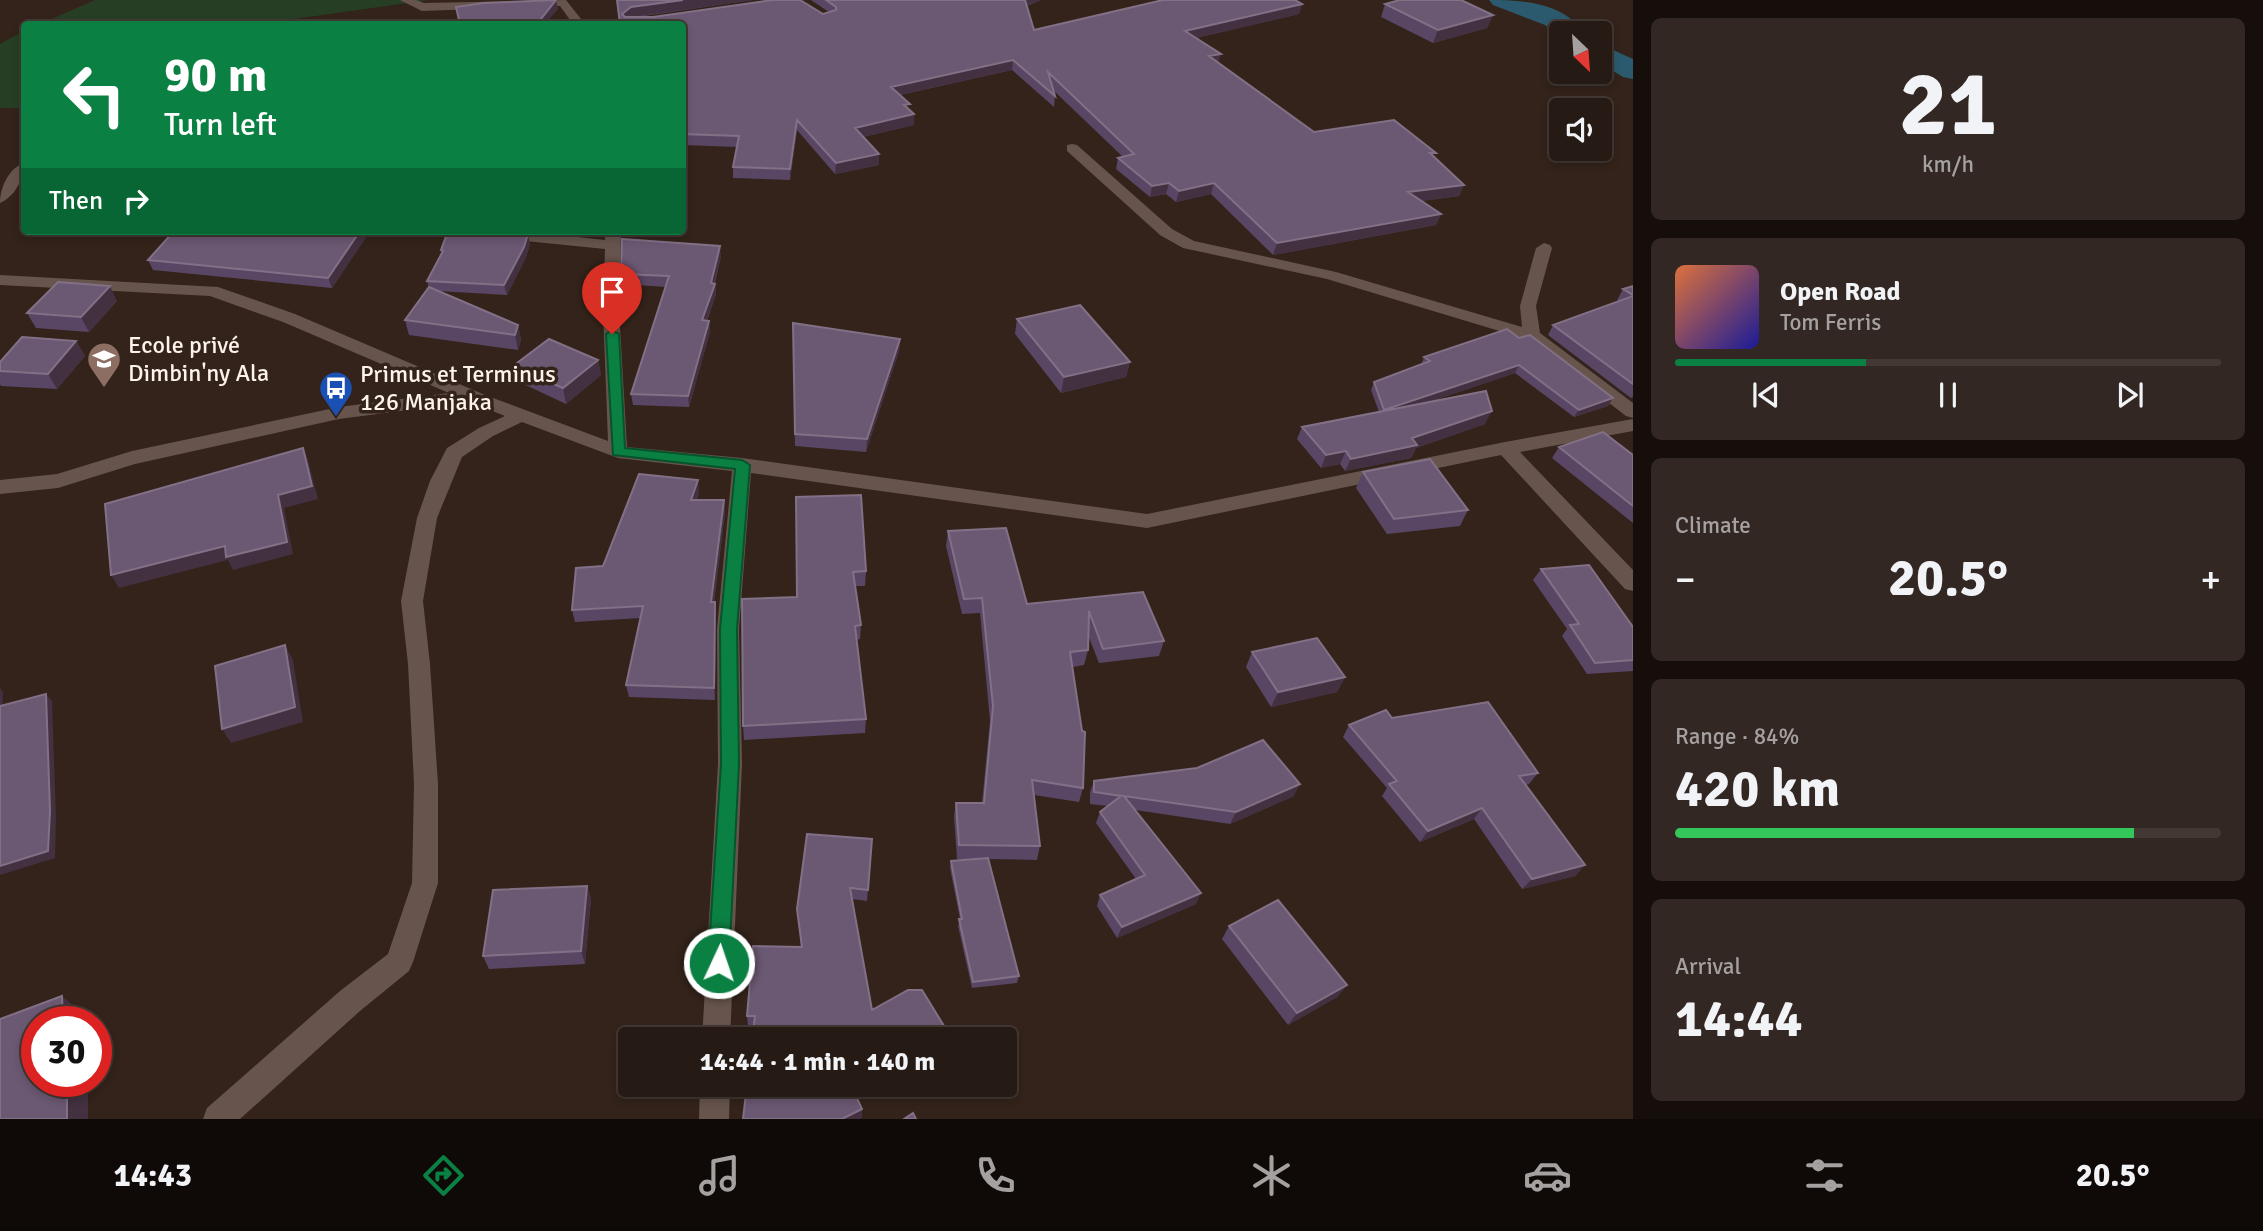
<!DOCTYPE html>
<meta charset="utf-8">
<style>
body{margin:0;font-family:Signika,sans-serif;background:#322722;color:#f1f3f6;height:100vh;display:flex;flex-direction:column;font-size:26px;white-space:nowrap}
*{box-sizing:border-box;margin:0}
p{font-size:23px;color:#a4a1a0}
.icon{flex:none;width:38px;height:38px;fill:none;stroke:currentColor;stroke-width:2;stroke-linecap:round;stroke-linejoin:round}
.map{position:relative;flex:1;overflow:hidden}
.drawer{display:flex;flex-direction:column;gap:18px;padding:18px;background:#150e0b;width:630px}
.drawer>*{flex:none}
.guide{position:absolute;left:21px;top:21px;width:665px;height:214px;border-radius:7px;box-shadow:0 4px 10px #0003,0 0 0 2px #423834;background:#0b8043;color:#fff;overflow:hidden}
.needle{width:46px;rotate:155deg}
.fabs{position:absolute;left:1549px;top:21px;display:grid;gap:14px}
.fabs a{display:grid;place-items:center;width:63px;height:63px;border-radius:7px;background:#261a14;box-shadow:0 4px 10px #0003,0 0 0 2px #423834;font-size:35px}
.speed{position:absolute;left:21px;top:1006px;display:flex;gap:14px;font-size:35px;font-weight:700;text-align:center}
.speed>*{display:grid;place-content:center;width:91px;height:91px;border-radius:50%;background:#261a14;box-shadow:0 4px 10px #0003,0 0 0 2px #423834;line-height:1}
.speed .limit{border:10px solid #d22;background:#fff;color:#111}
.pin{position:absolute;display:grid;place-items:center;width:60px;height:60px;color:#fff;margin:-72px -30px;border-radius:50% 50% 50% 0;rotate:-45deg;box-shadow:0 0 7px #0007}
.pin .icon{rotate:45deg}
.me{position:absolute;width:77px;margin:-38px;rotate:3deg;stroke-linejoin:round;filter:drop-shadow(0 0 5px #0008)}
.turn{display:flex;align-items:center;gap:24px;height:147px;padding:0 28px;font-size:32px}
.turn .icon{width:91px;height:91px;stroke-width:2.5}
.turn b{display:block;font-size:49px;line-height:60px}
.then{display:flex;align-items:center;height:66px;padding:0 28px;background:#0003;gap:14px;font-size:26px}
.big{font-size:52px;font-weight:800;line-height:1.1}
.drawer .card{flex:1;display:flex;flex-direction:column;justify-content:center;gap:10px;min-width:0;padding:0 24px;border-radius:10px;background:#322722}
.drawer .dial{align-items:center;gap:0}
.dial b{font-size:91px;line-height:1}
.song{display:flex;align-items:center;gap:21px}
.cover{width:84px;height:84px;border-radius:10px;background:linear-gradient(135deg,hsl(20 70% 55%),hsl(240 70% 35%))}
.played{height:7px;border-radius:4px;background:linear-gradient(90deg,#0b8043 35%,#423834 35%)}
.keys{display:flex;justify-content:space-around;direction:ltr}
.heat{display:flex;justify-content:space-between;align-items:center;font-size:38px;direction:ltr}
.charge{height:10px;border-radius:5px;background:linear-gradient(90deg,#34c759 84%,#423834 0)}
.trip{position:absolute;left:618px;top:1027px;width:399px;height:70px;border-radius:7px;background:#261a14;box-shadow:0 4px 10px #0003,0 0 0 2px #423834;font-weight:800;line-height:70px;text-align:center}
.tabs{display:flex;height:112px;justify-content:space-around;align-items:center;background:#0f0a08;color:#a4a1a0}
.tabs .icon{width:49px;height:49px}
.tabs .current{color:#0b8043}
.tabs b{font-size:32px;color:#f1f3f6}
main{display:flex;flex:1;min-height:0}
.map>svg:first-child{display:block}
</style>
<main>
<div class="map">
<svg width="1633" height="1119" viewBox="0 0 1633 1119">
<rect width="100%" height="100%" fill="#33231a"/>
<path fill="#263e24" d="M 95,0 L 429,0 L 259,24 L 40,24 Z
M 24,31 L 24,108 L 0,108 L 0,44 Z"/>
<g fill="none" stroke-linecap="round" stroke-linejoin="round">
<path fill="#2b5a6e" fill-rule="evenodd" d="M 1489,0 C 1523,0 1563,2 1584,33 L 1561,33 L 1561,38 L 1545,25 L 1493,5 Z
M 1600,44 L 1633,59 L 1633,79 L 1623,77 L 1600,63 Z"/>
<path fill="#67554d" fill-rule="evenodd" d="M 400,0 L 416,0 L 424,3 L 566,0 L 585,24 L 573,24 L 560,6 L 422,11 Z
M 1072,144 L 1077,145 L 1172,229 L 1194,241 L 1336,272 L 1522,327 L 1520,306 L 1536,248 L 1544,243 L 1550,245 L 1552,248 L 1536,306 L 1540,333 L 1633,403 L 1633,418 L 1626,416 L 1526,339 L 1327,279 L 1183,248 L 1160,235 L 1067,151 L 1067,145 Z
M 24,163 C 25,177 15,197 0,203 C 0,187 9,168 24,163 Z
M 469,231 L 522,231 L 605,240 L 605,231 L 621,231 L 619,310 L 627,447 L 742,458 L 1147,514 L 1505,442 L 1633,419 L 1633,431 L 1520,452 L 1633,570 L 1633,591 L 1625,589 L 1501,455 L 1147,528 L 751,473 L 739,629 L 742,764 L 730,1040 L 702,1040 L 718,764 L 717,629 L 732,471 L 618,458 L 522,422 L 493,436 L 462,457 L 437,518 L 423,601 L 430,664 L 438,784 L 438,883 L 413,962 L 409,971 L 360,1011 L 240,1119 L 203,1119 L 207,1108 L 340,991 L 388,954 L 412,883 L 414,784 L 408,664 L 401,601 L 417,518 L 430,481 L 447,448 L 479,428 L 505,416 L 470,402 L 339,419 L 135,464 L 58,488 L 0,494 L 0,480 L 57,474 L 132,451 L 339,407 L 449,393 L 283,322 L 210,296 L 0,285 L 0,275 L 218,287 L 295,314 L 485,395 L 608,441 L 603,310 L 605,249 L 477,236 Z
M 700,1085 L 730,1085 L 729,1119 L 699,1119 Z"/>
</g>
<path fill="#594664" d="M 617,0 L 753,0 L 637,17 L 823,14 L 829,12 L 811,0 L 1041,0 L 1027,6 L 1034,30 L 1302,4 L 1299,14 L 1196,38 L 1218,63 L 1314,132 L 1434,157 L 1464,185 L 1459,196 L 1421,201 L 1441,214 L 1436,225 L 1273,255 L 1211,194 L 1176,202 L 1166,194 L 1150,197 L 1116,169 L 1118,158 L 1123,157 L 1053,90 L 1055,96 L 1054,107 L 1012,70 L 900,95 L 909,110 L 914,125 L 863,137 L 879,165 L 835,174 L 797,130 L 790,180 L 733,178 L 733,167 L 737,147 L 682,145 L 682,24 L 620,24 Z
M 1385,4 L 1493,15 L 1487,28 L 1433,43 L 1381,17 Z
M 174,231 L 370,231 L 332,288 L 153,270 L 148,260 Z
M 530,244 L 526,257 L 507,295 L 438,291 L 518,325 L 521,340 L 518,350 L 409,335 L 405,320 L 429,288 L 427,281 L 442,253 L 441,250 Z
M 721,256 L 715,283 L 716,294 L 707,321 L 709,321 L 710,332 L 689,407 L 633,405 L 631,394 L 666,287 L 622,284 L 621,274 Z
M 1633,286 L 1633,397 L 1631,398 L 1548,335 L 1553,325 L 1620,301 L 1617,300 L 1623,289 Z
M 117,301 L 89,332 L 36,328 L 27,313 Z
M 1017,319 L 1130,362 L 1126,377 L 1061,393 L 1015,334 Z
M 793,323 L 900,339 L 899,351 L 866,452 L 795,446 Z
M 1519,338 L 1613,398 L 1608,406 L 1574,417 L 1515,373 L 1429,402 L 1485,424 L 1416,448 L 1411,458 L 1345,471 L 1340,464 L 1321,468 L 1297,439 L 1302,427 L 1379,412 L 1371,390 L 1374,382 L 1421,365 L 1424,357 Z
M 76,341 L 85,356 L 57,389 L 1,386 L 0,384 L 0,362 Z
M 598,360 L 601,375 L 566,404 L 517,381 L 513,366 Z
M 1559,447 L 1633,455 L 1633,523 L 1552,458 Z
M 1363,472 L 1468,510 L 1460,526 L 1387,534 L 1356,488 Z
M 699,492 L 697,500 L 724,500 L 725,512 L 714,602 L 716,614 L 715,700 L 629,697 L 626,685 L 641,618 L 575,622 L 572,610 L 603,566 Z
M 796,497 L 866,571 L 865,586 L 855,586 L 861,625 L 860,639 L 856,640 L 866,719 L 865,733 L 744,740 L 743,726 L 797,597 Z
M 948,531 L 1027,604 L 1143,592 L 1164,641 L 1159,656 L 1099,663 L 1088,635 L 1088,650 L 1084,665 L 1073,667 L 1083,788 L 1079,802 L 1034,795 L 1040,846 L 1037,860 L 988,859 L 1019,976 L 1017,983 L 972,988 L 958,926 L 960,919 L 950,868 L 951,861 L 975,859 L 957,859 L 954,817 L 956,803 L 982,803 L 990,721 L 980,613 L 962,614 L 946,546 Z
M 1541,569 L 1633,627 L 1633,671 L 1587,674 L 1562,636 L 1567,629 L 1533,580 Z
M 1252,652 L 1345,677 L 1337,692 L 1271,707 L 1246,667 Z
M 1392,718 L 1538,773 L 1529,784 L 1526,785 L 1585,865 L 1575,876 L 1522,889 L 1474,819 L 1420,842 L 1382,796 L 1387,788 L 1343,737 L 1349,725 Z
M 1094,781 L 1294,796 L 1230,824 L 1135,810 L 1196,904 L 1117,938 L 1097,906 L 1100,895 L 1136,879 L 1096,823 L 1100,812 L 1108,806 L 1090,804 L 1090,792 Z
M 872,839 L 867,901 L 852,899 L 872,1010 L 944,1026 L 942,1035 L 748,1026 L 747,1016 L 801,947 L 797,909 Z
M 587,886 L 591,899 L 585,964 L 489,969 L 483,956 Z
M 1229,926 L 1347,985 L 1337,997 L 1288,1025 L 1222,939 Z"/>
<path fill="#433040" d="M 556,0 L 558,9 L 545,24 L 537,24 Z
M 683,0 L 753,0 L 632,17 L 623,24 L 622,14 L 631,7 Z
M 1024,0 L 1041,0 L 1023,7 Z
M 1302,4 L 1299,14 L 1183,41 L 1185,31 Z
M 1493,15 L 1487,28 L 1433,43 L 1438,30 Z
M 1221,54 L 1218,64 L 1209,56 Z
M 1013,60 L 1012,70 L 890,97 L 891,87 Z
M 914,114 L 914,125 L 855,139 L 855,128 Z
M 797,120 L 797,130 L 790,180 L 790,169 Z
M 879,154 L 879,165 L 835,174 L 836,163 Z
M 1169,183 L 1166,194 L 1150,197 L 1152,186 Z
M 1214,183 L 1211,194 L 1176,202 L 1179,191 Z
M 1464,185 L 1459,196 L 1403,203 L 1408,192 Z
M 1441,214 L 1436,225 L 1273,255 L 1277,243 Z
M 360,231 L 370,231 L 332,288 L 328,278 Z
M 528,234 L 530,244 L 526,257 L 507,295 L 504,285 Z
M 720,246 L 721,256 L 713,288 L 715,284 L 716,294 L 703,331 L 702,320 Z
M 110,286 L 117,301 L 89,332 L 81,317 Z
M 709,321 L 710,332 L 689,407 L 688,396 Z
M 518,325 L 521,340 L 518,350 L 515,335 Z
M 900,339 L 899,351 L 866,452 L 867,439 Z
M 76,341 L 85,356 L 57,389 L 48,374 Z
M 598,360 L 601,375 L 566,404 L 563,388 Z
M 1130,362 L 1126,377 L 1061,393 L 1064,377 Z
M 1519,365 L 1515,373 L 1381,418 L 1384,410 Z
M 1613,398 L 1608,406 L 1574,417 L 1579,410 Z
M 1492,411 L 1485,424 L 1416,448 L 1411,458 L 1345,471 L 1351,459 Z
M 303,448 L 308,460 L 318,499 L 284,508 L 293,554 L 233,570 L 228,560 L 119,588 L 111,575 L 278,495 Z
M 1346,451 L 1340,464 L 1321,468 L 1326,455 Z
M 698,480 L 699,492 L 693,512 L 691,500 Z
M 724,500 L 725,512 L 712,614 L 711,602 Z
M 715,602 L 716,614 L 715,700 L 714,688 Z
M 285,645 L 293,660 L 303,722 L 231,743 L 222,729 Z
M 1345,677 L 1337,692 L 1271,707 L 1278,692 Z
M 0,688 L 3,692 L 0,747 Z
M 46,694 L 52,701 L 56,818 L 55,858 L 0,875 L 0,866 Z
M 1300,784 L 1294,796 L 1230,824 L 1236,812 Z
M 1482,808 L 1474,819 L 1420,842 L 1428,831 Z
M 1585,865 L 1575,876 L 1522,889 L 1532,879 Z
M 587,886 L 591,899 L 585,964 L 581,951 Z
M 1201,893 L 1196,904 L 1117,938 L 1122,927 Z
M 1347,985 L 1337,997 L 1288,1025 L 1297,1013 Z
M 62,996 L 82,1013 L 82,1022 L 63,1022 Z
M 944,1026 L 942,1035 L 935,1040 L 921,1040 Z
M 67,1082 L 84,1082 L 84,1087 L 88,1090 L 88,1119 L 67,1119 Z
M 862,1109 L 862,1118 L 859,1119 L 842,1119 Z"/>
<path fill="#6b5873" stroke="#827086" stroke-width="2" d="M 556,0 L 537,24 L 407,24 L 459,20 L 456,7 L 484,3 Z
M 617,0 L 683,0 L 631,7 L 622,14 L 625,17 L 653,17 L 773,0 L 800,0 L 823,14 L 836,10 L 836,7 L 826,0 L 1025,0 L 1034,30 L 1163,0 L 1295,0 L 1302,4 L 1185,31 L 1221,54 L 1209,56 L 1314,132 L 1394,120 L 1436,153 L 1430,153 L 1464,185 L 1408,192 L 1441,214 L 1277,243 L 1214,183 L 1179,191 L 1169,183 L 1152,186 L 1118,158 L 1134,154 L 1048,72 L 1055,96 L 1013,60 L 891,87 L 910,104 L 904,105 L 914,114 L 855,128 L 879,154 L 836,163 L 797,120 L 790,169 L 733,167 L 739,136 L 682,134 L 682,24 L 620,24 Z
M 1400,0 L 1461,0 L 1493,15 L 1438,30 L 1385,4 Z
M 174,231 L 360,231 L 328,278 L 148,260 Z
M 448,231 L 496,231 L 528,234 L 524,247 L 504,285 L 427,281 L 443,251 L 441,250 Z
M 622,239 L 720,246 L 711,283 L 715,284 L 702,320 L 709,321 L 688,396 L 631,394 L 669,276 L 621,274 Z
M 58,282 L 110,286 L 81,317 L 27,313 Z
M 1633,286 L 1633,295 L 1623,289 Z
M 429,287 L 518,325 L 515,335 L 405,320 Z
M 1633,296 L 1633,384 L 1553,325 Z
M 1080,305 L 1130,362 L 1064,377 L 1017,319 Z
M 793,323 L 900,339 L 867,439 L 795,434 Z
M 1507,329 L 1519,338 L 1530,335 L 1613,398 L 1579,410 L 1519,365 L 1384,410 L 1374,382 L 1430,361 L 1424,357 Z
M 22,337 L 76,341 L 48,374 L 0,371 L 0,362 Z
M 549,339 L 598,360 L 563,388 L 513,366 Z
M 1486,391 L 1492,411 L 1412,438 L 1417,445 L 1351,459 L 1346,451 L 1326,455 L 1302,427 Z
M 1603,432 L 1633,455 L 1633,506 L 1559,447 Z
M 303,448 L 312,486 L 278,495 L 287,542 L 226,557 L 225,546 L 111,575 L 105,504 Z
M 1430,459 L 1468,510 L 1394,519 L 1363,472 Z
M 639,474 L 698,480 L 691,500 L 724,500 L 711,602 L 715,602 L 714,688 L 626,685 L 643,606 L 572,610 L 576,568 L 603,566 Z
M 861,495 L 866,571 L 853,572 L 861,625 L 855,626 L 866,719 L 743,726 L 742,599 L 797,597 L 796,497 Z
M 1006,528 L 1027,604 L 1143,592 L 1164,641 L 1103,649 L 1089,611 L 1088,650 L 1070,652 L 1082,731 L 1085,732 L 1083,788 L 1032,780 L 1040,846 L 959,845 L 956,803 L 984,803 L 993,706 L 982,598 L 964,599 L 948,531 Z
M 1589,565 L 1633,627 L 1633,660 L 1595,663 L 1570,625 L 1579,624 L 1541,569 Z
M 1317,638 L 1345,677 L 1278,692 L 1252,652 Z
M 285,645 L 295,707 L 222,729 L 215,666 Z
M 46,694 L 50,811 L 48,851 L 0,866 L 0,706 Z
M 1488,702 L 1538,773 L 1519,776 L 1585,865 L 1532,879 L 1482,808 L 1428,831 L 1389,784 L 1397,781 L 1349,725 L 1386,710 L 1392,718 Z
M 1263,740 L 1300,784 L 1236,812 L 1124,796 L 1201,893 L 1122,927 L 1100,895 L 1145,875 L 1100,812 L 1121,796 L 1094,792 L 1094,781 L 1197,768 Z
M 807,834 L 872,839 L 868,890 L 850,888 L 872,1010 L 908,990 L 922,990 L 944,1026 L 921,1040 L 752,1040 L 755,1016 L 747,1016 L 753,946 L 802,947 L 797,909 Z
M 988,858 L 1019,976 L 973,982 L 959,919 L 962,919 L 951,861 Z
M 587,886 L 581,951 L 483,956 L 493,890 Z
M 1278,900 L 1347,985 L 1297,1013 L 1229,926 Z
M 62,996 L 63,1022 L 37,1022 L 37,1082 L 67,1082 L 67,1119 L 0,1119 L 0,1019 Z
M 747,1085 L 851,1085 L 862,1109 L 842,1119 L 743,1119 Z
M 913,1113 L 916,1119 L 904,1119 Z"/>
<path fill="#0b8043" stroke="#07532c" stroke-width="2" d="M 612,330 L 619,334 L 625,448 L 742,460 L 750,465 L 737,629 L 739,764 L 729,963 L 726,970 L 719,973 L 712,970 L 708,963 L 721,764 L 720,629 L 735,469 L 613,455 L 606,334 Z"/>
<defs>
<g id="school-pin" transform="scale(1.75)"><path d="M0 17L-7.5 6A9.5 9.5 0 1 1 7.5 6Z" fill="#8d6e63" stroke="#33231a"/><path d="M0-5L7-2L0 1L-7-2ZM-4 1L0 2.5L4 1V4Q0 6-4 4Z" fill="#fff"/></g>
<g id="bus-pin" transform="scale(1.75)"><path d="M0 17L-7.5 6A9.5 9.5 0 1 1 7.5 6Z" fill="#1a4fb4" stroke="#33231a"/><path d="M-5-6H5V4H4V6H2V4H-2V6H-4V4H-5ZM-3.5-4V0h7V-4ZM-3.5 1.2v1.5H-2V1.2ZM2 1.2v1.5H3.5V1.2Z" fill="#fff"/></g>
</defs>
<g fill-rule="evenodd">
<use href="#school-pin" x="104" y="359"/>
<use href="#bus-pin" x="336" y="388"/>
</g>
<g text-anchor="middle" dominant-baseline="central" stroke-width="7" stroke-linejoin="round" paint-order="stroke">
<g font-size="24" fill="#fdf2ec" stroke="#33231a" text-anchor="start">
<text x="128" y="345">Ecole privé<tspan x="128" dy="28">Dimbin'ny Ala</tspan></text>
<text x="360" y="374">Primus et Terminus<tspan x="360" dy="28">126 Manjaka</tspan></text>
</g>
</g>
</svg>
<div class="fabs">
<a><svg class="needle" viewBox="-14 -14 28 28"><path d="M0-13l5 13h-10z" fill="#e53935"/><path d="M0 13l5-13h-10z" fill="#a4a1a0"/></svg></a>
<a><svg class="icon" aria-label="sound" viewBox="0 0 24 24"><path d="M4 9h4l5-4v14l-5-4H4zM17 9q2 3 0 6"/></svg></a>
</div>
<div class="speed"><div class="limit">30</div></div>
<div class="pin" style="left:612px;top:334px;background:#d93025"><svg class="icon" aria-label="arrive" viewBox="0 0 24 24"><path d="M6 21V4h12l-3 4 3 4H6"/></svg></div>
<svg class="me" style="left:719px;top:963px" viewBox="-20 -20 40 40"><circle r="17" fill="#0b8043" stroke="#fff" stroke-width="3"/><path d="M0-11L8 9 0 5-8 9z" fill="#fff"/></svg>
<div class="trip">14:44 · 1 min · 140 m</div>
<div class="guide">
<div class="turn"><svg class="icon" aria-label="left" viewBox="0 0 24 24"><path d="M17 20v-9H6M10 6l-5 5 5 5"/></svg><div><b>90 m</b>Turn left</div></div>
<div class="then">Then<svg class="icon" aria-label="right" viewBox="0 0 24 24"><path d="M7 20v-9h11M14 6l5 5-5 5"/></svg></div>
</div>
</div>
<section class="drawer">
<div class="card dial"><b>21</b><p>km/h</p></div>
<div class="card">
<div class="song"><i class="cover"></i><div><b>Open Road</b><p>Tom Ferris</p></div></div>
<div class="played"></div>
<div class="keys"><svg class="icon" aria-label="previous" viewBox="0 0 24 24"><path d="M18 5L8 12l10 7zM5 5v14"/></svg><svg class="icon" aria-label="pause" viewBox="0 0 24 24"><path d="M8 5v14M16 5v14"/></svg><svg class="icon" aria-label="next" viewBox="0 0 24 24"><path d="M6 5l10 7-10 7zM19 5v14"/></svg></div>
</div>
<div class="card"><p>Climate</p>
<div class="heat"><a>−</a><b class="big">20.5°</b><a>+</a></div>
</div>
<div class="card"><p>Range · 84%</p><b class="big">420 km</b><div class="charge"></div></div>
<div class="card"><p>Arrival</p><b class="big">14:44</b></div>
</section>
</main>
<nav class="tabs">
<b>14:43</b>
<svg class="icon current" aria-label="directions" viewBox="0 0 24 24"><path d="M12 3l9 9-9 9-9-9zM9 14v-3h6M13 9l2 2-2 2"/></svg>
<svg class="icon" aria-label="music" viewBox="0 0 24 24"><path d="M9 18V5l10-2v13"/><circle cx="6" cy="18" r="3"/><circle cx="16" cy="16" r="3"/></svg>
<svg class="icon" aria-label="phone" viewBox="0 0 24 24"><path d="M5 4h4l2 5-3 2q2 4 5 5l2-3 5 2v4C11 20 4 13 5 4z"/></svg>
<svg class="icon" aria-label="climate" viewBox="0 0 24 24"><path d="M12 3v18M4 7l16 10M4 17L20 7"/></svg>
<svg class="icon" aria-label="car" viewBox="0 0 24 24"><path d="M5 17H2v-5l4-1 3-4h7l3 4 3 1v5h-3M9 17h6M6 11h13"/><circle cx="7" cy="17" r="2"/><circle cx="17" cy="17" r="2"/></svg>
<svg class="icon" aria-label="filters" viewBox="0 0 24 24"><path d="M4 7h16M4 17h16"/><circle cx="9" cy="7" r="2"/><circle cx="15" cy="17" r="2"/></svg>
<b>20.5°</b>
</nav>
